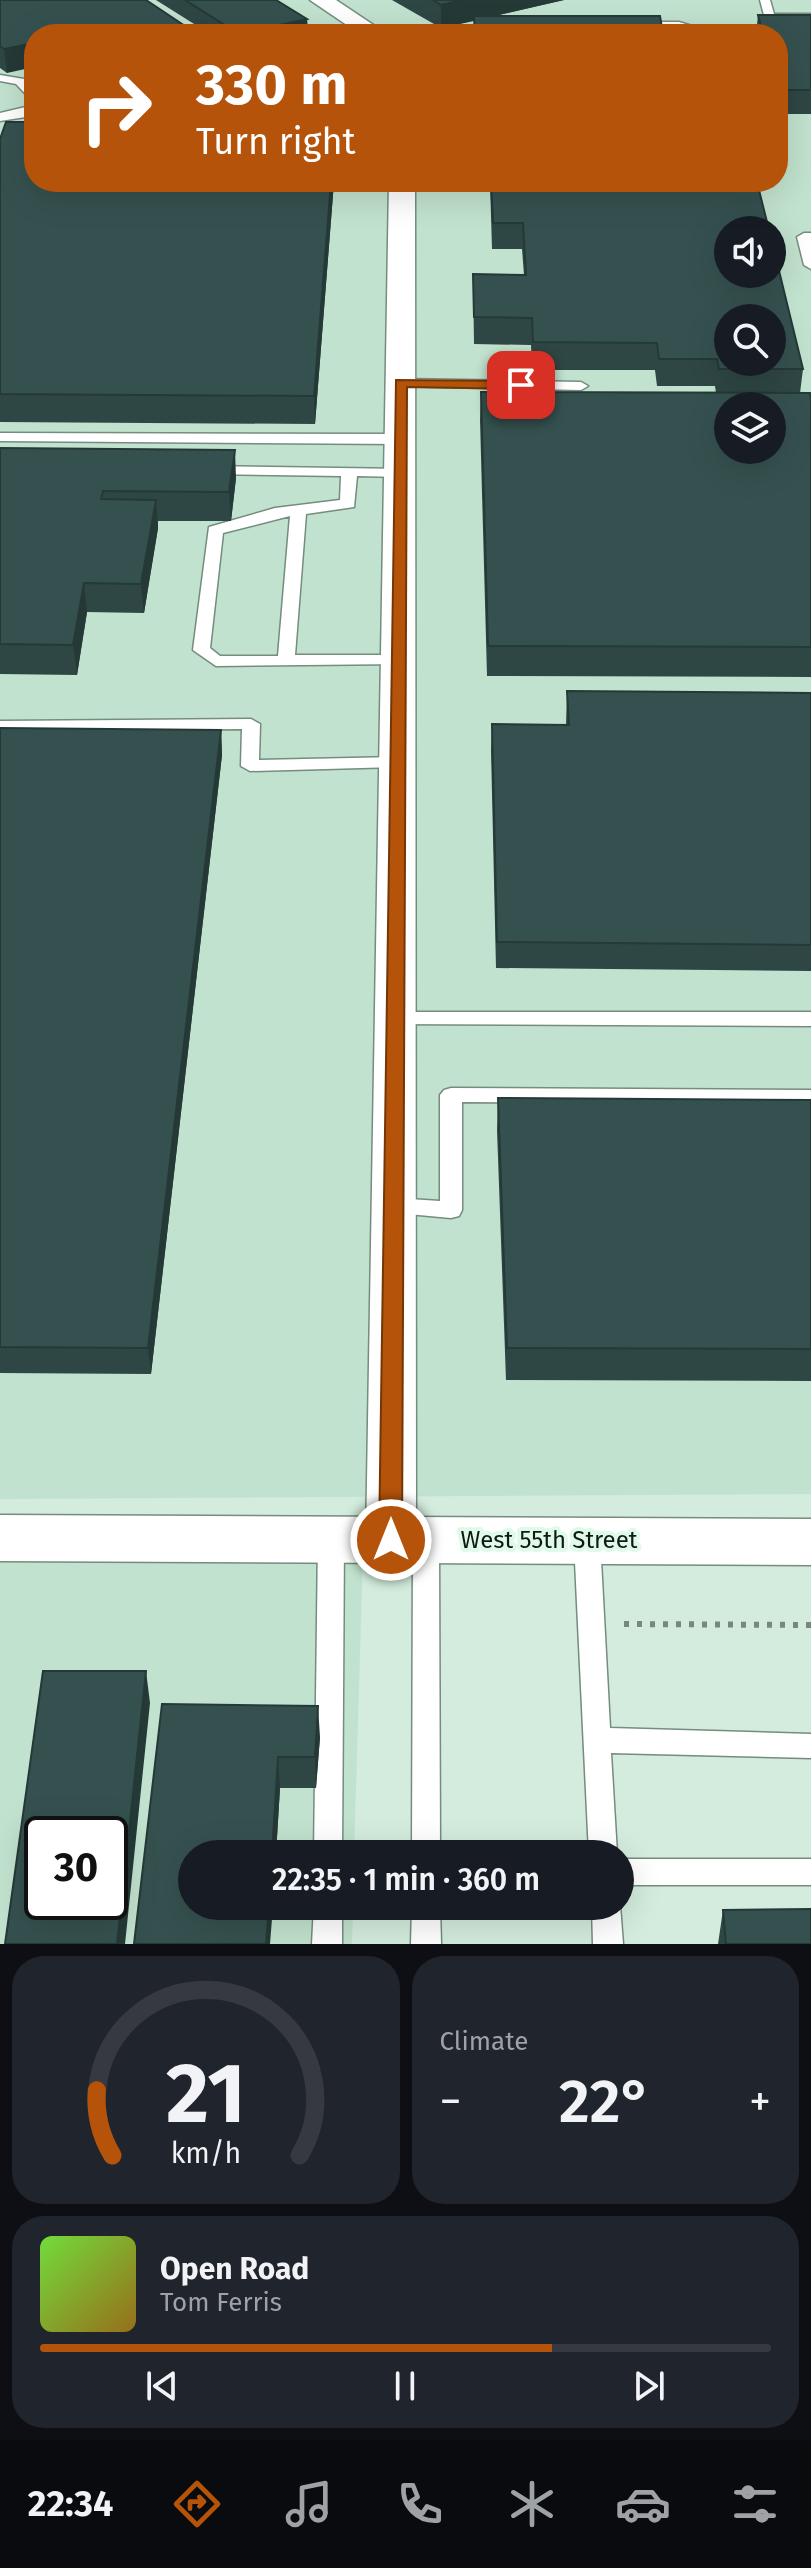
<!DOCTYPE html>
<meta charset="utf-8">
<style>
body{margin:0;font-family:"Fira Sans",sans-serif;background:#20242c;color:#f1f3f6;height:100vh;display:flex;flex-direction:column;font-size:30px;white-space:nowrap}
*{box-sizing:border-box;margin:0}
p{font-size:26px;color:#9ea1a6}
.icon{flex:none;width:44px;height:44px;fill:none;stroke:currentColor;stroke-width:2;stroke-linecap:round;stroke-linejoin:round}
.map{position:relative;height:1944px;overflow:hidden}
.panel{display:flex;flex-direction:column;gap:12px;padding:12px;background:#0d0f14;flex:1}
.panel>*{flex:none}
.hud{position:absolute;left:24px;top:24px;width:764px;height:168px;border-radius:32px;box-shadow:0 8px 32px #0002;background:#b45309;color:#fff;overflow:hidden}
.fabs{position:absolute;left:714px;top:216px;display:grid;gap:16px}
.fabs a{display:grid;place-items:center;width:72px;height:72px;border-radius:50%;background:#171b24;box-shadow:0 8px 32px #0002;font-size:40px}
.speed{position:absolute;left:24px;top:1816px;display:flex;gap:16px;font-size:40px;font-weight:700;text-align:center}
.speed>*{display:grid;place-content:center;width:104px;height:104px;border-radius:50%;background:#171b24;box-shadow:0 8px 32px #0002;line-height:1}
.speed .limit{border:4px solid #111;border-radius:12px;background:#fff;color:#111}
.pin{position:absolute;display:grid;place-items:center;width:68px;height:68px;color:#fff;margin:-34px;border-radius:16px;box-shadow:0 4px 12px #0006}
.me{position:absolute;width:88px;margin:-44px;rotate:0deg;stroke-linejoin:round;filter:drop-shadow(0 0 6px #0008)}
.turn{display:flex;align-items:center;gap:28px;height:168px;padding:0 40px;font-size:36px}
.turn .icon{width:104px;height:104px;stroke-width:2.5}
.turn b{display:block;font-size:56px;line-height:68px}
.big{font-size:60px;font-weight:600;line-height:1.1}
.panel .widget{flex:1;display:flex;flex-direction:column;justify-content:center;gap:12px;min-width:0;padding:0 28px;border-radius:32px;background:#20242c}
.panel .dial{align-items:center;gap:0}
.dial svg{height:208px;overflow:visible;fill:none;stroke:#363941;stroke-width:7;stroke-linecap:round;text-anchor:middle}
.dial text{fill:#f1f3f6;stroke:none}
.song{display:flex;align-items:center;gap:24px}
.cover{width:96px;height:96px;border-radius:12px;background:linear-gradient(135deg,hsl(100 70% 55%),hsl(40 70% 35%))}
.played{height:8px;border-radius:4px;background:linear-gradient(90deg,#b45309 70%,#363941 70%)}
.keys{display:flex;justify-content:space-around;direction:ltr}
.heat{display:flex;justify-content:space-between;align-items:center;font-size:44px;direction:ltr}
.panel .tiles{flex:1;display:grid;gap:12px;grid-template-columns:1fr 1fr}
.widget:last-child{grid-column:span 2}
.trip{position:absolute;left:178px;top:1840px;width:456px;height:80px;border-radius:40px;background:#171b24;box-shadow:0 8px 32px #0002;font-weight:600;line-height:80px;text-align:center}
.tab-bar{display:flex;height:128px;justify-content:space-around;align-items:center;background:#090b0e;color:#9ea1a6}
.tab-bar .icon{width:56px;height:56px}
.tab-bar .on{color:#b45309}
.tab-bar b{font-size:36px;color:#f1f3f6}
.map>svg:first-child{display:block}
</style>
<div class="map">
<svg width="811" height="1944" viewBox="0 0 811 1944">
<rect width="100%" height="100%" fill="#d3ecdd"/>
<path fill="#c1e2ce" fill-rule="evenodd" d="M 0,0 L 811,0 L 811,1494 L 0,1499 ZM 34,34 L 778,34 L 778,182 L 34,182 ZM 728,230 L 772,230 L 772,274 L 728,274 ZM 728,318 L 772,318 L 772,362 L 728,362 ZM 728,406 L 772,406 L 772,450 L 728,450 Z
M 0,1552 L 363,1553 L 354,1854 L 192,1854 L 192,1906 L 353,1906 L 352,1944 L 0,1944 ZM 42,1834 L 110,1834 L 110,1902 L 42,1902 Z"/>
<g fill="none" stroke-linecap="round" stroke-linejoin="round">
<g stroke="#758c7e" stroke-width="3">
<path id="lane" d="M 760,0 L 770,0 L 774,14 L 811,14 L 811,20 L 765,19 Z
M 635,22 L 679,22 L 702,29 L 704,34 L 692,34 L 678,28 L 631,27 L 629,25 Z
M 0,75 L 24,79 L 34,91 L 34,103 L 16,84 L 0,81 Z
M 34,105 L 32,116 L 0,121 L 0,113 Z
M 804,233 L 811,233 L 811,269 L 804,265 L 797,237 Z
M 401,379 L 581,382 L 588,386 L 581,390 L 396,386 L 396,380 Z
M 0,433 L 400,434 L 408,439 L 400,444 L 0,441 Z
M 208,466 L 405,469 L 408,472 L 400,477 L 357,476 L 354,507 L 306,514 L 295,655 L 398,655 L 407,660 L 404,664 L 216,666 L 193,650 L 209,527 L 275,508 L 340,500 L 341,476 L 203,474 L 200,471 ZM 290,516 L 278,656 L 220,656 L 210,648 L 223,533 Z
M 251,719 L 260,724 L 259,760 L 397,757 L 406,762 L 397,767 L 250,771 L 241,766 L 242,729 L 0,731 L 0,721 Z
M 395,1012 L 811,1012 L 811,1026 L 388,1024 L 385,1019 Z
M 451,1088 L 811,1090 L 811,1104 L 462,1102 L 462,1210 L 459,1216 L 451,1218 L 386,1212 L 383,1206 L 386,1200 L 394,1198 L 440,1201 L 440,1095 L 444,1090 Z
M 331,1528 L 340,1532 L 344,1539 L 342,1854 L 314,1854 L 318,1539 L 322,1532 Z
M 426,1529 L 435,1533 L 439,1540 L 440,1854 L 412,1854 L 413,1540 L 417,1533 Z
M 587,1530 L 596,1534 L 600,1541 L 610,1728 L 811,1734 L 811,1758 L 611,1753 L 617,1854 L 589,1854 L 574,1541 L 578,1534 Z
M 620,1859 L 811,1859 L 811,1885 L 620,1885 Z
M 314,1906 L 342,1906 L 342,1944 L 312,1944 Z
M 412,1906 L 440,1906 L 441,1944 L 411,1944 Z
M 592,1906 L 620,1905 L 623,1944 L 593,1944 Z"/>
</g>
<g stroke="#758c7e" stroke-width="3">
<path id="street" d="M 310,0 L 336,0 L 387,34 L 360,34 Z
M 389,182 L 415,182 L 416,1540 L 409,1555 L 391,1561 L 373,1555 L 366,1540 Z"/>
</g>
<g stroke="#758c7e" stroke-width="3">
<path id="secondary" d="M 0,1515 L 811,1519 L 811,1565 L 0,1561 Z"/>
</g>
<path stroke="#77887e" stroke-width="6" stroke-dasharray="5 8" stroke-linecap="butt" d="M 624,1624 L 811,1625"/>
<use href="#lane" fill="#fff" fill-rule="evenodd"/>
<use href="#street" fill="#fff" fill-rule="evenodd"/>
<use href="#secondary" fill="#fff" fill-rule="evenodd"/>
</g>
<path fill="#2e4644" d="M 0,0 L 34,34 L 7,73 L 0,68 Z
M 156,0 L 276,0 L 307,19 L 308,34 L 210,34 Z
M 392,0 L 564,0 L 495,16 L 663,34 L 473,34 L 474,21 L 441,28 Z
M 758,15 L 811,15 L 811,114 L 778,114 L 778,34 L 756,34 Z
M 0,139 L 34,182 L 334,182 L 315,424 L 0,422 Z
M 490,182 L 757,182 L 803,369 L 800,393 L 811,400 L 811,677 L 487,676 L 480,420 L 481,392 L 716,393 L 715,386 L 657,386 L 655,370 L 532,370 L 531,345 L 474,344 L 473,274 L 524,275 L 522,249 L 492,249 Z
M 0,448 L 236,478 L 231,521 L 158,521 L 158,528 L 144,613 L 87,612 L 77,675 L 0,674 Z
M 567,691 L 811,693 L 811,971 L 496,968 L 491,750 L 492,724 L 566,725 Z
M 0,728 L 221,730 L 222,755 L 151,1374 L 0,1373 Z
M 498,1098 L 811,1100 L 811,1381 L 506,1380 L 497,1130 Z
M 162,1704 L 320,1737 L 316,1788 L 280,1788 L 276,1854 L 192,1854 Z
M 723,1910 L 811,1944 L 718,1944 Z"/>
<path fill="#253937" d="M 462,0 L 564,0 L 441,28 L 441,5 Z
M 307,19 L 308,34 L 239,34 Z
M 34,43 L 34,67 L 7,73 L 4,49 Z
M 331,182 L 334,182 L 315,424 L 314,396 Z
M 235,450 L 236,478 L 231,521 L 229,492 Z
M 156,500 L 158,528 L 144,613 L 141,584 Z
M 84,583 L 87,612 L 77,675 L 73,645 Z
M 221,730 L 222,755 L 151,1374 L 148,1348 Z
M 146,1671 L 150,1703 L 125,1944 L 117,1944 Z
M 318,1706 L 320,1737 L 316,1788 L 315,1757 Z
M 278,1757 L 280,1788 L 276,1854 L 272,1854 Z
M 269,1906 L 273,1906 L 270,1944 L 266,1944 Z"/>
<path fill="#35514f" stroke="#253937" stroke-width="2" fill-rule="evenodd" d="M 0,0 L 146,0 L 197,34 L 34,34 L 34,43 L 4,49 L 0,46 Z
M 185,0 L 276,0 L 307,19 L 239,34 Z
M 433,0 L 462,0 L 441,5 Z
M 758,15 L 811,15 L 811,90 L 778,90 L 778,34 L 763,34 Z
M 474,16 L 660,16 L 663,34 L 475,34 Z
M 6,122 L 34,122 L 34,182 L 331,182 L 314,396 L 0,394 L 0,139 Z
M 491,182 L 757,182 L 769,230 L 728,230 L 728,274 L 772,274 L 772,242 L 803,369 L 719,369 L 717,359 L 659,359 L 657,343 L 533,342 L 532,318 L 474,317 L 473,274 L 526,275 L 523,223 L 493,223 ZM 728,318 L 772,318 L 772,362 L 728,362 Z
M 481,392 L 810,393 L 811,400 L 811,647 L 488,646 ZM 728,406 L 772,406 L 772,450 L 728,450 Z
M 0,448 L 235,450 L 229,492 L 103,491 L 101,499 L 156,500 L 141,584 L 84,583 L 73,645 L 0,644 Z
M 567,691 L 811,693 L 811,945 L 497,942 L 492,724 L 569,725 Z
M 0,728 L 221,730 L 148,1348 L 0,1347 Z
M 498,1098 L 811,1100 L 811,1349 L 507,1348 Z
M 43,1671 L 146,1671 L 117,1944 L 5,1944 ZM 42,1834 L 110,1834 L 110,1902 L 42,1902 Z
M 162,1704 L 318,1706 L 315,1757 L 278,1757 L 272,1854 L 192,1854 L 192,1906 L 269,1906 L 266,1944 L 134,1944 Z
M 811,1909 L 811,1944 L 726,1944 L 723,1910 Z"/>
<path fill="#b45309" stroke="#753606" stroke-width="2" d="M 396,380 L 521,381 L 527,385 L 521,389 L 407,387 L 402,1540 L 399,1546 L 391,1549 L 383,1546 L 379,1540 Z"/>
<g text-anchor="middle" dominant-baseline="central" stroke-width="8" stroke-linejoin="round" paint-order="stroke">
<g font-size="24" fill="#101914" stroke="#e0faea">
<text x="549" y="1540">West 55th Street</text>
</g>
</g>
</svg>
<div class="fabs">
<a><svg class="icon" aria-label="sound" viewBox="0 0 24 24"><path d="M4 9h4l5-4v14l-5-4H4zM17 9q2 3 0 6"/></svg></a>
<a><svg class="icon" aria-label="search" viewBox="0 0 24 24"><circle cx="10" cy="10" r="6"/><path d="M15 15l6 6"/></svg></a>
<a><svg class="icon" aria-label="layers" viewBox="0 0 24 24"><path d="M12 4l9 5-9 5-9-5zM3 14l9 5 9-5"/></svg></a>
</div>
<div class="speed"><div class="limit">30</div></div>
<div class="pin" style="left:521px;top:385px;background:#d93025"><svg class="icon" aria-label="arrive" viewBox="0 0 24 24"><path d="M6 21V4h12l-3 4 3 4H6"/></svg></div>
<svg class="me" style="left:391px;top:1540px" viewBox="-20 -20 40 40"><circle r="17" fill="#b45309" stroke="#fff" stroke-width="3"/><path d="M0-11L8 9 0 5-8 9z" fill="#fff"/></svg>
<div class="trip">22:35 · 1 min · 360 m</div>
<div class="hud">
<div class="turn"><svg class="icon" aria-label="right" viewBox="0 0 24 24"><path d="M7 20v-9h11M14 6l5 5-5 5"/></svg><div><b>330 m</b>Turn right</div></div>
</div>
</div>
<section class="panel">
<div class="tiles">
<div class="widget dial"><svg viewBox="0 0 100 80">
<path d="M14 69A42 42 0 1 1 86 69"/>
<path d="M14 69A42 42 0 0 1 8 44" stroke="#b45309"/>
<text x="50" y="56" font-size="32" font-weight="700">21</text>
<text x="50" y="72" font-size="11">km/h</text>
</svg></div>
<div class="widget"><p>Climate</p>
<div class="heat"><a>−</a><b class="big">22°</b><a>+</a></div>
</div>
<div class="widget">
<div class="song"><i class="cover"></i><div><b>Open Road</b><p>Tom Ferris</p></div></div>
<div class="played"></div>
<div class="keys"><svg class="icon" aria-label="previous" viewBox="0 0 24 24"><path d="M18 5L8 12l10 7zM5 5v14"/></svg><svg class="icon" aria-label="pause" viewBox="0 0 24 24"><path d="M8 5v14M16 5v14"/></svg><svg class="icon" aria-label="next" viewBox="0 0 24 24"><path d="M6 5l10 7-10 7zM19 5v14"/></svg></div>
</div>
</div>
</section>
<nav class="tab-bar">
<b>22:34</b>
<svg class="icon on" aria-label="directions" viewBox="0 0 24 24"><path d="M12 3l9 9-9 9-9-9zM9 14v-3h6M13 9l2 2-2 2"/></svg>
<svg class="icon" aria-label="music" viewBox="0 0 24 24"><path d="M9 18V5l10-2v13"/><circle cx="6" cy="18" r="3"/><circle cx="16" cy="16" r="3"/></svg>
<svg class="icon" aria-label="phone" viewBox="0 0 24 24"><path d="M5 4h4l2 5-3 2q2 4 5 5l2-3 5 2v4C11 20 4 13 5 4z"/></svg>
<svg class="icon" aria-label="climate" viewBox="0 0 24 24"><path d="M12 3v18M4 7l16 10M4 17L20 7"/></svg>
<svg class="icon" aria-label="car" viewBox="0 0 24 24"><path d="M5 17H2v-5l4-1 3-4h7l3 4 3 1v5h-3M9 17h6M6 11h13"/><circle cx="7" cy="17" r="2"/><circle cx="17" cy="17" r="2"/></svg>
<svg class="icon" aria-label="filters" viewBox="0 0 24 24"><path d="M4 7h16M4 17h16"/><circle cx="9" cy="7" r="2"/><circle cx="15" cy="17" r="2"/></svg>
</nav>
